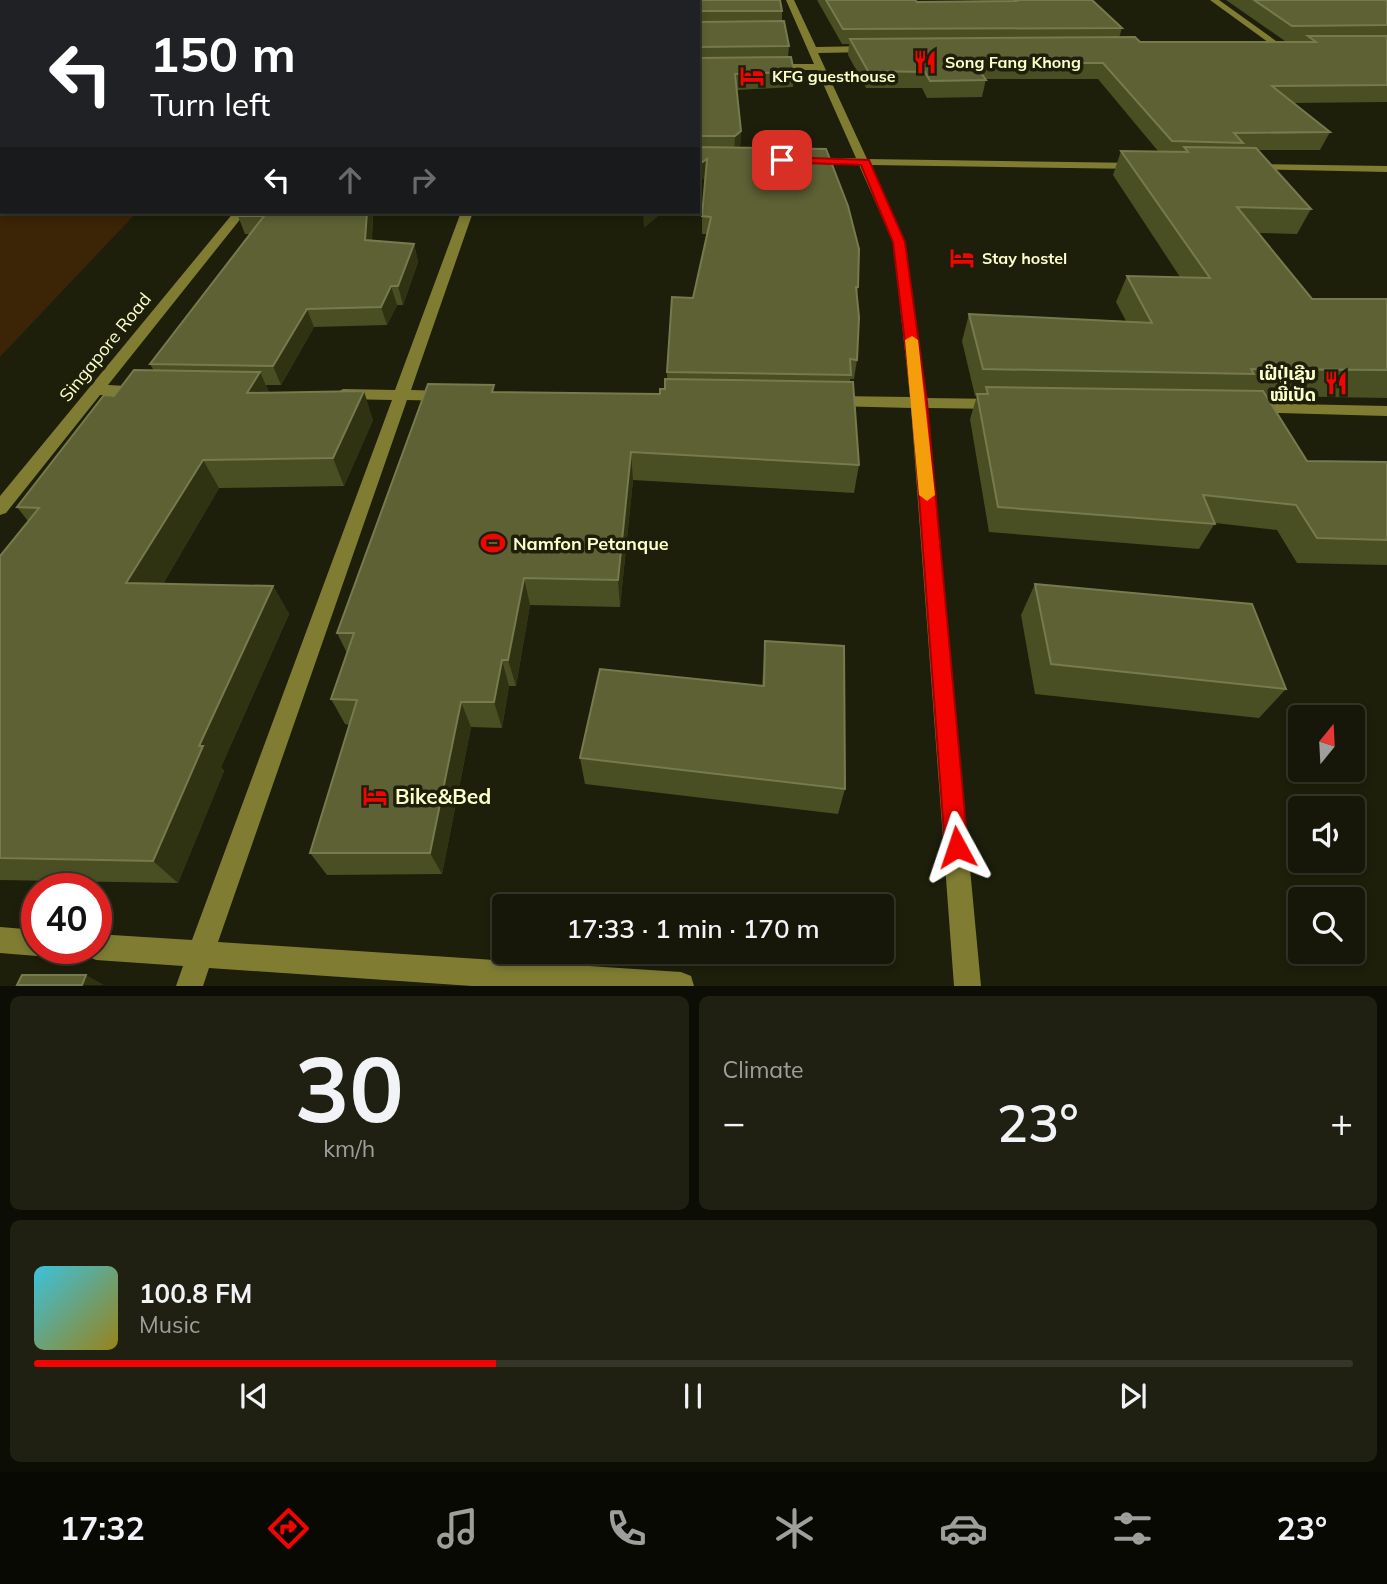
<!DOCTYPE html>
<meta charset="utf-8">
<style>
body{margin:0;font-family:Mulish,"Noto Sans Lao",sans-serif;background:#1f2012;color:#f1f3f6;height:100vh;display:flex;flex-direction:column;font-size:26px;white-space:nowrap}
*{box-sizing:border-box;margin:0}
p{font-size:23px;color:#9e9f9c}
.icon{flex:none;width:38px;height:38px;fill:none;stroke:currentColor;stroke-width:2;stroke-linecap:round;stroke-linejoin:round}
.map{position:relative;height:986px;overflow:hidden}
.details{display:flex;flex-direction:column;gap:10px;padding:10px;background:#0c0d04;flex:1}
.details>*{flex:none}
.top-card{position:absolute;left:0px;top:0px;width:700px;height:214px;box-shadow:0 4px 10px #0003,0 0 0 2px #353629;background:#202124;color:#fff;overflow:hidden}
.needle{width:46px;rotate:18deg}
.tools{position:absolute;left:1288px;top:705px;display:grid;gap:14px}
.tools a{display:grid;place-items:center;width:77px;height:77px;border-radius:7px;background:#161708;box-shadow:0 4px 10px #0003,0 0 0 2px #353629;font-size:35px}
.speed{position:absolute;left:21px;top:873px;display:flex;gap:14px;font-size:35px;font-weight:700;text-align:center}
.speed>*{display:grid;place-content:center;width:91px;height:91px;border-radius:50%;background:#161708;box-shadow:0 4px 10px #0003,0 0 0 2px #353629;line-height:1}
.speed .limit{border:10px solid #d22;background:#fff;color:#111}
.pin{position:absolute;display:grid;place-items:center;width:60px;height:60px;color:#fff;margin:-30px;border-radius:14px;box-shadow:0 4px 10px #0006}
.me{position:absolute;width:77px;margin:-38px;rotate:355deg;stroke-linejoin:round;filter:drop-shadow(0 0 5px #0008)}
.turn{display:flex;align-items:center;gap:24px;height:147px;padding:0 35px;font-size:32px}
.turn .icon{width:91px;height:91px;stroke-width:2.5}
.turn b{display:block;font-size:49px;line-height:60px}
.lanes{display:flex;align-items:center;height:66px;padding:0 35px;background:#0003;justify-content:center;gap:35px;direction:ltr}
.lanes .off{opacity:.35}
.big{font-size:52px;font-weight:600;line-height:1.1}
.details .tile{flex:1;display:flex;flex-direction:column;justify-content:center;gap:10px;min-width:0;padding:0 24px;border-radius:10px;background:#1f2012}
.details .dial{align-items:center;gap:0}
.dial b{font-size:91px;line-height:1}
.song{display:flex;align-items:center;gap:21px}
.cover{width:84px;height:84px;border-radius:10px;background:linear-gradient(135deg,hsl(190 70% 55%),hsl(50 70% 35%))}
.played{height:7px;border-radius:4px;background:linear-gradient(90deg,#f40400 35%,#353629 35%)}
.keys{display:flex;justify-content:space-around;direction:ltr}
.heat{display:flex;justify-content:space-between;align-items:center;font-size:38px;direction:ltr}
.details .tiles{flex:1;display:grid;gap:10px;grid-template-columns:1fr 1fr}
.tile:last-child{grid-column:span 2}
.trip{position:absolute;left:492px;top:894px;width:402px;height:70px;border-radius:7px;background:#161708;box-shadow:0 4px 10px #0003,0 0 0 2px #353629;font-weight:600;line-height:70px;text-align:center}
.tab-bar{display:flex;height:112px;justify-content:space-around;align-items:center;background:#090903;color:#9e9f9c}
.tab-bar .icon{width:49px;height:49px}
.tab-bar .current{color:#f40400}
.tab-bar b{font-size:32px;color:#f1f3f6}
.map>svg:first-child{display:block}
</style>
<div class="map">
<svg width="1387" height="986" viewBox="0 0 1387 986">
<rect width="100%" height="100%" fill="#1d1f0b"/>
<path fill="#3c2406" d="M 0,0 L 318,0 L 2,2 L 2,212 L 137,212 L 0,357 Z"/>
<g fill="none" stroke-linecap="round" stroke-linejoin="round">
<path fill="#807d33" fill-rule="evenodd" d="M 392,0 L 400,0 L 391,2 Z
M 786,0 L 794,0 L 816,47 L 870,46 L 874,49 L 870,52 L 818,53 L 867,159 L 1139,163 L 1145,166 L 1139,169 L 870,165 L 905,242 L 926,398 L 998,399 L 1006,404 L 998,409 L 927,408 L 981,986 L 954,986 L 911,408 L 833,406 L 825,401 L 833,396 L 910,397 L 893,242 L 859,165 L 807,164 L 801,161 L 807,158 L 856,158 L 817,70 L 772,70 L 767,67 L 772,64 L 814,64 Z
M 1210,0 L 1219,0 L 1283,46 L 1276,48 Z
M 1251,164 L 1387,166 L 1387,172 L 1247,169 L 1245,167 Z
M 234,212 L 246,212 L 108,385 L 145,387 L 148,391 L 145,395 L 100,395 L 6,513 L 0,515 L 0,496 Z
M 461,212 L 473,212 L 411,390 L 445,391 L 453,396 L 445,401 L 407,400 L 218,942 L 681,972 L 691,976 L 694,986 L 472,986 L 209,968 L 203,986 L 176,986 L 183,966 L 96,960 L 87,956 L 83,948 L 96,948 L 96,934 L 192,940 L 392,400 L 343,399 L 335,394 L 343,389 L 395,390 Z
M 1249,403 L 1387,406 L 1387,416 L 1243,412 L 1241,408 L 1243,404 Z
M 0,927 L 37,930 L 37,948 L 48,948 L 46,952 L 37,956 L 0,953 Z"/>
</g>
<path fill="#4a4e23" d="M 817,0 L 915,0 L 917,2 L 1010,0 L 1092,0 L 1122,28 L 1119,38 L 1140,42 L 1305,42 L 1285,41 L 1226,0 L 1387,0 L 1387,102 L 1293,103 L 1330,132 L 1320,150 L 1258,150 L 1311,209 L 1297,234 L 1258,233 L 1312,299 L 1387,299 L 1387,398 L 1266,396 L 1307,461 L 1387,462 L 1387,565 L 1297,563 L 1277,530 L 1215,523 L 1199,549 L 989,532 L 970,419 L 977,396 L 975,396 L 962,341 L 969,314 L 1126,321 L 1116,302 L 1127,276 L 1180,277 L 1113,175 L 1121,151 L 1158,151 L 1098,79 L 986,79 L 982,97 L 927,98 L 922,88 L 866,88 L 848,55 L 849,44 L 842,44 Z
M 698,2 L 782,11 L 782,21 L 789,46 L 788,58 L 794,72 L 793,87 L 737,90 L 741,131 L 740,147 L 858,287 L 857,295 L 857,360 L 854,379 L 850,379 L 850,382 L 859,465 L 854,493 L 633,480 L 620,607 L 530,605 L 516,686 L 509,686 L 502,728 L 471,727 L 442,874 L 327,875 L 310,853 L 349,725 L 345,724 L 331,699 L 347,653 L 337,633 L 496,392 L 660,394 L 665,389 L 667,379 L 667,372 L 693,298 L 707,234 L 702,234 L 702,216 L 705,177 L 698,183 Z
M 242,212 L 373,212 L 372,240 L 414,244 L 418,262 L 403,305 L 397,305 L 387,325 L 314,327 L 281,385 L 266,385 L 269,393 L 373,420 L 344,486 L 219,488 L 163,584 L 273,586 L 289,614 L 221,767 L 224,771 L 178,883 L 0,880 L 0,556 L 28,521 L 17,507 L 114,396 L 154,371 L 150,364 L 250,234 L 245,234 L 238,216 Z
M 1035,584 L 1286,689 L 1259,718 L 1035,694 L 1021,615 Z
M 765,641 L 845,789 L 838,814 L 585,784 L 580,758 L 762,686 Z"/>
<path fill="#303312" d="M 741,131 L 740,148 L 734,153 L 735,136 Z
M 707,159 L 707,176 L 698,183 L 698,165 Z
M 367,212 L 373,212 L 371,258 L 365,240 Z
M 643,212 L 663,212 L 644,228 Z
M 414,244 L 418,262 L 403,305 L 398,286 Z
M 391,286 L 397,305 L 387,325 L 381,307 Z
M 307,309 L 314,327 L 281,385 L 273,366 Z
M 260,372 L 273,401 L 247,393 Z
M 364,391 L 373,420 L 344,486 L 333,458 Z
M 631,452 L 633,480 L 620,607 L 618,580 Z
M 203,460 L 219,488 L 147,611 L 126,583 Z
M 524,578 L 530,605 L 516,686 L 508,660 Z
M 273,586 L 289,614 L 221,767 L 224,771 L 178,883 L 153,861 L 199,746 Z
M 502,660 L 509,686 L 502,728 L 494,702 Z
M 461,702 L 471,727 L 442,874 L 430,853 Z
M 86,975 L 104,985 L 82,985 Z"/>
<path fill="#5d6134" stroke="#767a4c" stroke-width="2" d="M 401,0 L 780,0 L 782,11 L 698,11 L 698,2 L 400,2 Z
M 826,0 L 915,0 L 917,2 L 1016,1 L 1015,0 L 1092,0 L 1122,28 L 843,29 Z
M 1254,0 L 1387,0 L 1387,25 L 1292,26 Z
M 784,21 L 789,46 L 698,47 L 698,22 Z
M 1308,36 L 1387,36 L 1387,85 L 1272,86 L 1330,132 L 1234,133 L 1243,143 L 1172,141 L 1103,63 L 974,63 L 986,80 L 930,81 L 925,72 L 868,71 L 850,39 L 1135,37 L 1140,42 L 1316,42 Z
M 791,57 L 794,72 L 735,74 L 741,131 L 735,136 L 698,136 L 698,58 Z
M 698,147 L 826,149 L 848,206 L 859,249 L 858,287 L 856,287 L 859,317 L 857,360 L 850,359 L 851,375 L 667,372 L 672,297 L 693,298 L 711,217 L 702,216 L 707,159 L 698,165 Z
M 1184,147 L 1256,148 L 1311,209 L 1237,207 L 1312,299 L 1387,299 L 1387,370 L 1251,369 L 1254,374 L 983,369 L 969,314 L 1152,323 L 1127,276 L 1210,278 L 1121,151 L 1188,152 Z
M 242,212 L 367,212 L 365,240 L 414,244 L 398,286 L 391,286 L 381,307 L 307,309 L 273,366 L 150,364 L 264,216 L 238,216 Z
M 134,370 L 260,372 L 247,393 L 364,391 L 333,458 L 203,460 L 126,583 L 273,586 L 199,746 L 203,746 L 153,861 L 0,858 L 0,556 L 39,508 L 17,507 L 104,395 L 114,396 Z
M 665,379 L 853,382 L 859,465 L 631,452 L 618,580 L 524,578 L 508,660 L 502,660 L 494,702 L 461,702 L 430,853 L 310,853 L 357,700 L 331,699 L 354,633 L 337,633 L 428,384 L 494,385 L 492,392 L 660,394 L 660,389 L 665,389 Z
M 986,387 L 1263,391 L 1307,461 L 1387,462 L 1387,540 L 1317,538 L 1296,505 L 1203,495 L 1215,524 L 998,507 L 977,394 L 988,394 Z
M 1035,584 L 1252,604 L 1286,689 L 1051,664 Z
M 765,641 L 844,646 L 845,789 L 580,758 L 600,669 L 764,686 Z
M 22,975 L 86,975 L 82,985 L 17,985 Z"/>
<path fill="#f40400" stroke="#9f0300" stroke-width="2" d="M 782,157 L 869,160 L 905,242 L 927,402 L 968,847 L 964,854 L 957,858 L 949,854 L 945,847 L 912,402 L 893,242 L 861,165 L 778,162 L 777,160 Z"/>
<path fill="#f59e0b" d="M 912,336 L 918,340 L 935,495 L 927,501 L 919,495 L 905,340 Z"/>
<defs>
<g id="restaurant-bare" transform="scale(1.89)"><path d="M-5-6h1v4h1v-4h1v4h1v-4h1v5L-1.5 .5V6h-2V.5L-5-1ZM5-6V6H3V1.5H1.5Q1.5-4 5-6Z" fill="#f40400" stroke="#1d1f0b" stroke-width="2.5" paint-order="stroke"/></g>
<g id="hotel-bare" transform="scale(1.89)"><path d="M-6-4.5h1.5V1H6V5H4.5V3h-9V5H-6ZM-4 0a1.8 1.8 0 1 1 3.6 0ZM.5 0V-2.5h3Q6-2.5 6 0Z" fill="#f40400" stroke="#1d1f0b" stroke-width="2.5" paint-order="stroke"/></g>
<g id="stadium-bare" transform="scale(1.89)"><path d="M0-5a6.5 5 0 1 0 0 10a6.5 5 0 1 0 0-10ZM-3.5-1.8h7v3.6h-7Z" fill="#f40400" stroke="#1d1f0b" stroke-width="2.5" paint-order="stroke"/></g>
</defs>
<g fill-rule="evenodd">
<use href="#restaurant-bare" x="925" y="62"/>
<use href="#hotel-bare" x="752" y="76"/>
<use href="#hotel-bare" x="962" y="258"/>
<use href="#restaurant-bare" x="1336" y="383"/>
<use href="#stadium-bare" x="493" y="543"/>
<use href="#hotel-bare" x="375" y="796"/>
</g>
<g text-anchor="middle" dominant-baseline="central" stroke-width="7" stroke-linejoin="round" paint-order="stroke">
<g font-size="16" font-weight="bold" fill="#fdffc9" stroke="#1d1f0b" text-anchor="start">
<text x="945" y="62">Song Fang Khong</text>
<text x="772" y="76">KFG guesthouse</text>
<text x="982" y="258">Stay hostel</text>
</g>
<g font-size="18" fill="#fdffc9" stroke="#1d1f0b">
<text transform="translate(105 347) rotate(-51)">Singapore Road</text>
</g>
<g font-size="18" font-weight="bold" fill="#fdffc9" stroke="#1d1f0b" text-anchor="end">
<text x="1316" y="373">ເຝີປູ່ເຊີນ<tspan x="1316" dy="21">ໝີ່ເປັດ</tspan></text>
<text x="513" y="543" text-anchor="start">Namfon Petanque</text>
</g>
<g font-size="21" font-weight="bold" fill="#fdffc9" stroke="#1d1f0b" text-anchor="start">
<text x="395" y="796">Bike&amp;Bed</text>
</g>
</g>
</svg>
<div class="tools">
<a><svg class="needle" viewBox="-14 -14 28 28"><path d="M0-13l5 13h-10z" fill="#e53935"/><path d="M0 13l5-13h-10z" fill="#9e9f9c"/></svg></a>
<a><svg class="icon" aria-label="sound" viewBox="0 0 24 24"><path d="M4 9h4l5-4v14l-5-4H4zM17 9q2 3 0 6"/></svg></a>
<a><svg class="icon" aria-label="search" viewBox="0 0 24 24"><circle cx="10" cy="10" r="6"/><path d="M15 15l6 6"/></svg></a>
</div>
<div class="speed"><div class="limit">40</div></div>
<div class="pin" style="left:782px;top:160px;background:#d93025"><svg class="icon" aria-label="arrive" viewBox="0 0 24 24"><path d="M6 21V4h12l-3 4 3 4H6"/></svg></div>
<svg class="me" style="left:957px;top:847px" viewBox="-20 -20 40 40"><path d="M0-17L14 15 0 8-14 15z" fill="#f40400" stroke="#fff" stroke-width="4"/></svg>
<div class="trip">17:33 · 1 min · 170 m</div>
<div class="top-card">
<div class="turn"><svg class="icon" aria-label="left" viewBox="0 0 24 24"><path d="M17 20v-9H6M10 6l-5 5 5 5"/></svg><div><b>150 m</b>Turn left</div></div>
<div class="lanes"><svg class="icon" aria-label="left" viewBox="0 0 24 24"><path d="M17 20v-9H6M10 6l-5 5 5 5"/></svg><svg class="icon off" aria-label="ahead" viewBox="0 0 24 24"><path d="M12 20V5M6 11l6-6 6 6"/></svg><svg class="icon off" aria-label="right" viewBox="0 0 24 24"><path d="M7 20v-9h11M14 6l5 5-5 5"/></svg></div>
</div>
</div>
<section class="details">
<div class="tiles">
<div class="tile dial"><b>30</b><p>km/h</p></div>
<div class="tile"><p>Climate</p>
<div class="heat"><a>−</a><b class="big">23°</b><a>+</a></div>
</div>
<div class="tile">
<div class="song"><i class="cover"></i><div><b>100.8 FM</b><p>Music</p></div></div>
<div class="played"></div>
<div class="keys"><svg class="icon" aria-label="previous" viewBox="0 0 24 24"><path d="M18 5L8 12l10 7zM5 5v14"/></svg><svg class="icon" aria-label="pause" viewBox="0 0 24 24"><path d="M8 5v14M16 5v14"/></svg><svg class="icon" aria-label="next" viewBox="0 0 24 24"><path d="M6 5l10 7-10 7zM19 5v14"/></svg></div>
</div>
</div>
</section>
<nav class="tab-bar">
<b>17:32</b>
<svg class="icon current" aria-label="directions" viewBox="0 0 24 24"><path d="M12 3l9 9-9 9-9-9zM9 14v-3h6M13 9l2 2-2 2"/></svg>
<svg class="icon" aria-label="music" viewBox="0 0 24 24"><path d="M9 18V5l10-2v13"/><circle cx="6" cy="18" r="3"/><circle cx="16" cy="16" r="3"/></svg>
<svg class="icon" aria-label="phone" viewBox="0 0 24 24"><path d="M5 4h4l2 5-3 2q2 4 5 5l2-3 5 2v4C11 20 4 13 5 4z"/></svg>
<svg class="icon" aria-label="climate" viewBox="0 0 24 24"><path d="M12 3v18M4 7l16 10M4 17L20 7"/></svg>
<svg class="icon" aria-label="car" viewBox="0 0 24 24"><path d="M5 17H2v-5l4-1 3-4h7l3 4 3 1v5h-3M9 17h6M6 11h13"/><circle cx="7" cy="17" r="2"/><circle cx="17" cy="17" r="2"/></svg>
<svg class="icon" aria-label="filters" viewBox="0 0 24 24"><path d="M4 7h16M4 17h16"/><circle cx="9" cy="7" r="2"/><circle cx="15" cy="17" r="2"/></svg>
<b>23°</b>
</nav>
